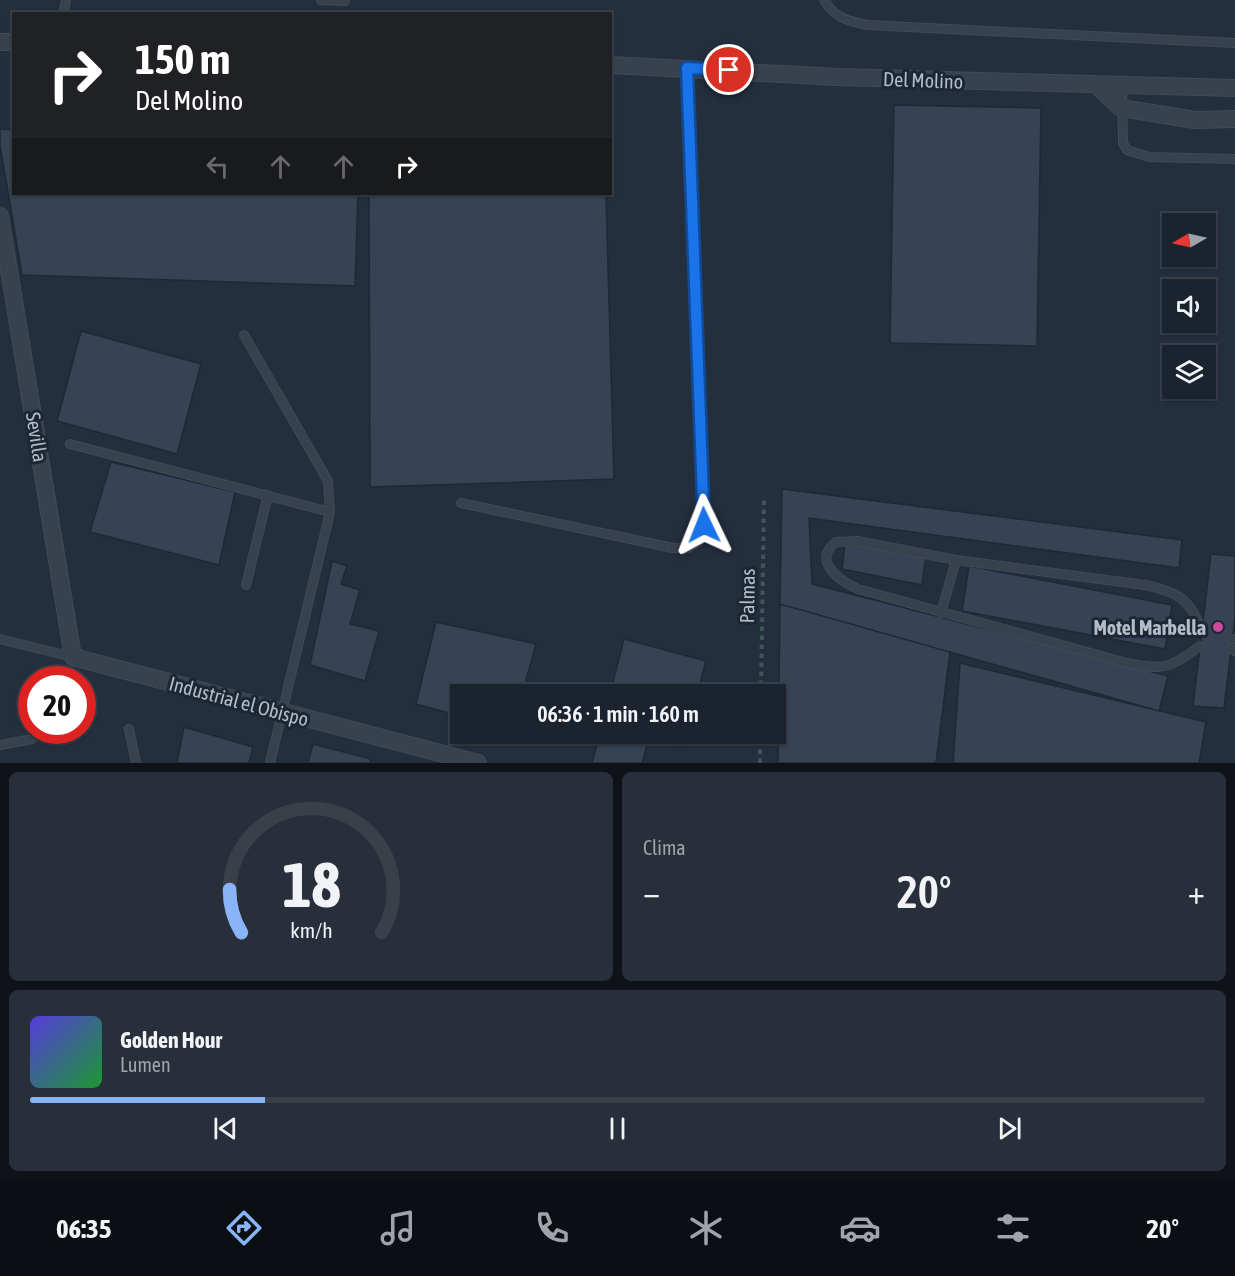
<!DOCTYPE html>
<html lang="es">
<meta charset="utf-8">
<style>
body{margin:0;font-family:"Asap Condensed",sans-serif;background:#282f3a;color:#f1f3f6;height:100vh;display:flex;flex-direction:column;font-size:22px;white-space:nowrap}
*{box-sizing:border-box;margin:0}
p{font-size:20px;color:#a0a4aa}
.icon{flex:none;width:33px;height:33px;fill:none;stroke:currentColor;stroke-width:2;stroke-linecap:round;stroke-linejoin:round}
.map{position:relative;height:763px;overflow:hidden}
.drawer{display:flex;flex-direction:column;gap:9px;padding:9px;background:#0f1319;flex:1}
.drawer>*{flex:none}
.top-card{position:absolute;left:12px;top:12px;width:600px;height:183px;border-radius:0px;box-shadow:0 2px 4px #0004,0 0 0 2px #39404a;background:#202124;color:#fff;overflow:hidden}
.needle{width:39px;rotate:261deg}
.controls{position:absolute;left:1162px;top:213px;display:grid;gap:12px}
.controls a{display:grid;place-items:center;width:54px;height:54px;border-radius:0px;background:#1b232e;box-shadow:0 2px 4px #0004,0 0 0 2px #39404a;font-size:30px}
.speed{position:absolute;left:18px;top:666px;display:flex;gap:12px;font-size:30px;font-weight:700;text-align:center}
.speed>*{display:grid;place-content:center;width:78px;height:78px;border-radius:50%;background:#1b232e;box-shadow:0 2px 4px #0004,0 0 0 2px #39404a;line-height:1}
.speed .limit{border:9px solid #d22;background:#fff;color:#111}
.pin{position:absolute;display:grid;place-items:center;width:51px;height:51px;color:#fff;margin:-26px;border:3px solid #fff;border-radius:50%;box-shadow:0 2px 6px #0007}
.me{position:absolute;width:66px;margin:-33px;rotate:358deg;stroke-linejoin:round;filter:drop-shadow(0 0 4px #0008)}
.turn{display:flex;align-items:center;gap:21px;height:126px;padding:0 24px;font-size:27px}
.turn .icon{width:78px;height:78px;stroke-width:2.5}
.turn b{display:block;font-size:42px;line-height:51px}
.lanes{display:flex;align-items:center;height:57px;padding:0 24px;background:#0003;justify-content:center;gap:30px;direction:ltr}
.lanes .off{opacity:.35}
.big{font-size:45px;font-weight:600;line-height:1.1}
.drawer .card{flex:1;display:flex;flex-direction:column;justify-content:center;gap:9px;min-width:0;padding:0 21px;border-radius:9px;background:#282f3a}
.drawer .dial{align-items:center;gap:0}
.dial svg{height:156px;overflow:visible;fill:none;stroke:#39404a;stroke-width:7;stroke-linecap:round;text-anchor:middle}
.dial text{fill:#f1f3f6;stroke:none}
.song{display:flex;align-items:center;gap:18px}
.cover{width:72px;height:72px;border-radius:9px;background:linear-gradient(135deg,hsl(250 70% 55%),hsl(130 70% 35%))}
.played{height:6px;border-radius:3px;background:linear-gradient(90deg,#8ab4f8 20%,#39404a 20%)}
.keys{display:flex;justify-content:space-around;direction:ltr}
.heat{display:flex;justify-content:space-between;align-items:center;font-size:33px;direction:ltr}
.drawer .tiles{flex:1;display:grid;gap:9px;grid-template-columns:1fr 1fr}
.card:last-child{grid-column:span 2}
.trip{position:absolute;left:450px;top:684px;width:336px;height:60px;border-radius:0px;background:#1b232e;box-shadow:0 2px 4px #0004,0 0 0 2px #39404a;font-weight:600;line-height:60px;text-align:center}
.tabs{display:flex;height:96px;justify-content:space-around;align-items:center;background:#0b0e12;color:#a0a4aa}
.tabs .icon{width:42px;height:42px}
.tabs .current{color:#8ab4f8}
.tabs b{font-size:27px;color:#f1f3f6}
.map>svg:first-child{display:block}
</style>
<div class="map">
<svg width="1235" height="763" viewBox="0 0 1235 763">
<rect width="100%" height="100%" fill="#242f3e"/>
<path fill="#364354" stroke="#1f2835" stroke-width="1.5" d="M 894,105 L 1041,108 L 1037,346 L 890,343 Z
M 0,129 L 14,130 L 14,194 L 358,194 L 355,286 L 22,275 L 0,145 Z
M 369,194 L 606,194 L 614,479 L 370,487 Z
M 81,331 L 201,364 L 177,454 L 57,421 Z
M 111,462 L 235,492 L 219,565 L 90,532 Z
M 782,489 L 1182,540 L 1179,568 L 809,518 L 812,584 L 1168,676 L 1159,711 L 780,604 Z
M 845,543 L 926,555 L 922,585 L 842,569 Z
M 1211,554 L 1235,556 L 1235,618 L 1224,708 L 1193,706 Z
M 332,561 L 347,566 L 341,584 L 360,590 L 350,624 L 379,631 L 365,681 L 310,665 Z
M 969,566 L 1172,605 L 1165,649 L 962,611 Z
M 780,604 L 950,652 L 936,763 L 778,763 Z
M 436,622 L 536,644 L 522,694 L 460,694 L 460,716 L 416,704 Z
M 624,639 L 706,661 L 697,694 L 610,694 Z
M 960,663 L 1206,722 L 1199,763 L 953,763 Z
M 184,727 L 253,747 L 249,763 L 177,763 Z
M 600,734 L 687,734 L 684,748 L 649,738 L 642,763 L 592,763 Z
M 313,744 L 371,759 L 370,763 L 308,763 Z"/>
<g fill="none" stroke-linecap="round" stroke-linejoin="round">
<g stroke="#414a57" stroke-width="10">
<path id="lane" d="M 321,0 L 345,1
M 824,0 C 835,18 848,21 867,25 L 1235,43
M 63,14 L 66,0
M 1122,86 L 1123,143 L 1127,150 L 1149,157 L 1235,159
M 244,335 L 328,481 L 330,512
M 70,444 L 330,512 L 270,763
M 461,503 L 673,548 L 689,548 L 702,539 L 704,525 L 687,68
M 246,585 L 268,495
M 941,613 L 956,560
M 0,639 L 73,657
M 1232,640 L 1235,639
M 1200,646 C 1170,668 1164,671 1127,663 L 858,589 C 840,581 811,561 836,542 L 857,541 L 956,560 L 1145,585 C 1178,592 1191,599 1202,632
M 1231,649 L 1235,651
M 129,729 L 136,763
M 0,745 L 32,739"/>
</g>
<g stroke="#414a57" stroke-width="18">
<path id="street" d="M 0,42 L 14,42
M 610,65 L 837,77 L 1235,88
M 1096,85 L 1121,108 L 1195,120 L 1235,119
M 0,216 L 73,657 L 478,763"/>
</g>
<path stroke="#3f5557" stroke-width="4" stroke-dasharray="4.5 4.5" stroke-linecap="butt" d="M 761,694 L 764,498
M 760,763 L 760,734"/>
<use href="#lane" stroke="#38414e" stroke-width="8"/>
<use href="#street" stroke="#38414e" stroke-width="16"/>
</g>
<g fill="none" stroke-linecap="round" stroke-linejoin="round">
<g stroke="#114b97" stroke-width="15">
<path id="route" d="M 704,525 L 687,68 L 729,70"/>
</g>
<use href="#route" stroke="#1a73e8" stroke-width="10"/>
</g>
<circle fill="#d1479c" stroke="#1d2633" stroke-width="2" cx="1218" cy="627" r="6"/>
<g text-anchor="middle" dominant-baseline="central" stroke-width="6" stroke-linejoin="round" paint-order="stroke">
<g font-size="20" fill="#b4bcc9" stroke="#1d2633">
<text transform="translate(923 80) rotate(2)">Del Molino</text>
<text transform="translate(37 437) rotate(81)">Sevilla</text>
<text transform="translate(747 596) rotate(-89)">Palmas</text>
<text transform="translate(239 701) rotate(15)">Industrial el Obispo</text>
</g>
<g font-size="20" font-weight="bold" fill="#b4bcc9" stroke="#1d2633" text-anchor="end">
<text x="1206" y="627">Motel Marbella</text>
</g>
</g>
</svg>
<div class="controls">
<a><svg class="needle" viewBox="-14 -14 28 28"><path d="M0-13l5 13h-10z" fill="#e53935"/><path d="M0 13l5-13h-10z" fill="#a0a4aa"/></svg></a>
<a><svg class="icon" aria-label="sound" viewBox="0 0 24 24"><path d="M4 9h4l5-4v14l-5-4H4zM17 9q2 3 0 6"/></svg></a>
<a><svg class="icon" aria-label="layers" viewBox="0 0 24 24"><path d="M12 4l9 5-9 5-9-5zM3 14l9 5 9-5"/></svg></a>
</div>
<div class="speed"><div class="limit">20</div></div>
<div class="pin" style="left:729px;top:70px;background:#d93025"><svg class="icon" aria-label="arrive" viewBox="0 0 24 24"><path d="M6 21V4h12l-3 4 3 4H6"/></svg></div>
<svg class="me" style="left:704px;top:525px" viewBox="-20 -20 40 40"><path d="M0-17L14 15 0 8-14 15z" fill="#1a73e8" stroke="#fff" stroke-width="4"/></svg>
<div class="trip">06:36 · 1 min · 160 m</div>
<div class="top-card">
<div class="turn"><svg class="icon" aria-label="right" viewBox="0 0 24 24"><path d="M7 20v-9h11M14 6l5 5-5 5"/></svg><div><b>150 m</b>Del Molino</div></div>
<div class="lanes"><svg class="icon off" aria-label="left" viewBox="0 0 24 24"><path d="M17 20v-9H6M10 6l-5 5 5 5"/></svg><svg class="icon off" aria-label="ahead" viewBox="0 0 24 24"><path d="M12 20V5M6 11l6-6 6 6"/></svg><svg class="icon off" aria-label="ahead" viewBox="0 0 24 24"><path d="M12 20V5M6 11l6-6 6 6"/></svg><svg class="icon" aria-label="right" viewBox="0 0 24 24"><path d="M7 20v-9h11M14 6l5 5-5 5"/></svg></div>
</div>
</div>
<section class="drawer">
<div class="tiles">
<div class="card dial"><svg viewBox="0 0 100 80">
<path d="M14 69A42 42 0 1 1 86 69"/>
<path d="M14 69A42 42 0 0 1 8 47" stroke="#8ab4f8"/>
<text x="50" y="56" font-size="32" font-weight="700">18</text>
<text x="50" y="72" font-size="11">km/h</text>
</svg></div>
<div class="card"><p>Clima</p>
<div class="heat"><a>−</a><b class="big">20°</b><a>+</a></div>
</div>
<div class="card">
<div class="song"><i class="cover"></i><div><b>Golden Hour</b><p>Lumen</p></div></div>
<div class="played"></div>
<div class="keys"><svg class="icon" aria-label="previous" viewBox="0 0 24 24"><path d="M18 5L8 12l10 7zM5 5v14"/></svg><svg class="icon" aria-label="pause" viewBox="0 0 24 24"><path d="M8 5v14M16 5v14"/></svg><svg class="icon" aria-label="next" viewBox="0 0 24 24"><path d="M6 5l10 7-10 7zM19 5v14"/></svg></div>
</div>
</div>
</section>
<nav class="tabs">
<b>06:35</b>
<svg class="icon current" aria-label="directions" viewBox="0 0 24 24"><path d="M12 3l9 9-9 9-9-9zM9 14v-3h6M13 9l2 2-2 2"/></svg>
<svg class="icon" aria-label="music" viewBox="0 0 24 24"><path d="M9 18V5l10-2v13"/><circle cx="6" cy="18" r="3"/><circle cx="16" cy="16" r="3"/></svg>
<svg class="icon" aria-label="phone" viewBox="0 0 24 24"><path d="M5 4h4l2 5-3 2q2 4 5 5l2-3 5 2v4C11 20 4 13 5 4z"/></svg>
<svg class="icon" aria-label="climate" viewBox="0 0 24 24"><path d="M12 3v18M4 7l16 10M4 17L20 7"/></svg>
<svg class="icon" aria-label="car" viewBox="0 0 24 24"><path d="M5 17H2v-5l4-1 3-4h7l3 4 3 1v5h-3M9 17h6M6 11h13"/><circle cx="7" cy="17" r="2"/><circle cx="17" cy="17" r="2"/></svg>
<svg class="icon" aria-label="filters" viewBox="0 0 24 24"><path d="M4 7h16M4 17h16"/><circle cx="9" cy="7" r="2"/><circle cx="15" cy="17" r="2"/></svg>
<b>20°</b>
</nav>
